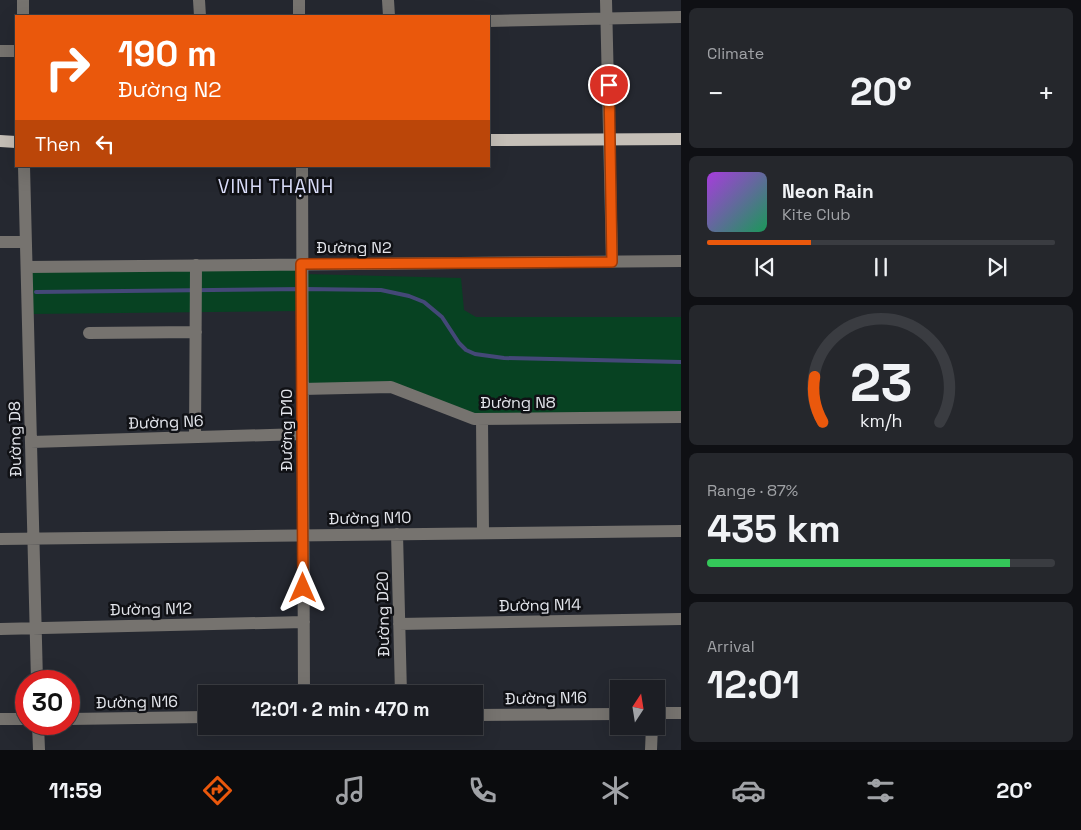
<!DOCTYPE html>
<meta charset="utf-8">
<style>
body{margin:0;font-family:"Space Grotesk",sans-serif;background:#25272c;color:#f1f3f6;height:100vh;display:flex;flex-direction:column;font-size:19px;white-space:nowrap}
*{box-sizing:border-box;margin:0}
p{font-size:16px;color:#a0a2a6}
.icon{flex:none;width:28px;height:28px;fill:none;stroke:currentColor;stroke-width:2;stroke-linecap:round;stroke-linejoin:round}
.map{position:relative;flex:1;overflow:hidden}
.drawer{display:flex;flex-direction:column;gap:8px;padding:8px;background:#0f1014;width:400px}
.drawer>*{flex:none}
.guide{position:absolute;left:15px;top:15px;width:475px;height:152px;border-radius:0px;box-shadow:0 5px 20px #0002,0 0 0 1px #3a3c41;background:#ea580c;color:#fff;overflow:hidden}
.needle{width:32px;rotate:12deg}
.controls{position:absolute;left:610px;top:680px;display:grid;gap:10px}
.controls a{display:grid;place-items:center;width:55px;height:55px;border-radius:0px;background:#1c1e24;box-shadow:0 5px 20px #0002,0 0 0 1px #3a3c41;font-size:25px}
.speed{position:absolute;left:15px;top:670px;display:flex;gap:10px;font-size:25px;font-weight:700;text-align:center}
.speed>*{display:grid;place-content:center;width:65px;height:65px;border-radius:50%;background:#1c1e24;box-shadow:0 5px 20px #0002,0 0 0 1px #3a3c41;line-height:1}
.speed .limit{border:8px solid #d22;background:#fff;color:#111}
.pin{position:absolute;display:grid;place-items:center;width:42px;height:42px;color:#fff;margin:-21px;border:2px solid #fff;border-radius:50%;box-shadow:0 1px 5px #0007}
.me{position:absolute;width:55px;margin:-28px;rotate:0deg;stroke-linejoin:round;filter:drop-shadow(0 0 4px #0008)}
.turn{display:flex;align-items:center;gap:18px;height:105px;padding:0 20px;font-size:22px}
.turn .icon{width:65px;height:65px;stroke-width:2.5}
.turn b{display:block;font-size:35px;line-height:42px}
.then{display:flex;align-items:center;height:48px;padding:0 20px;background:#0003;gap:10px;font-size:19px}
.big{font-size:38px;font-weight:600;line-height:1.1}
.drawer .tile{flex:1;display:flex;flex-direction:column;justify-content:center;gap:8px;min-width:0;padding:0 18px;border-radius:8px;background:#25272c}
.drawer .dial{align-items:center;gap:0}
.dial svg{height:130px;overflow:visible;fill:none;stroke:#3a3c41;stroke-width:7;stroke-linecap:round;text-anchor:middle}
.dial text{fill:#f1f3f6;stroke:none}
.song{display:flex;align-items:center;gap:15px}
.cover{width:60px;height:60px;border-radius:8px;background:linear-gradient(135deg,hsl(280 70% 55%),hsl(150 70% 35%))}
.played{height:5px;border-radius:2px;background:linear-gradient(90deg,#ea580c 30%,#3a3c41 30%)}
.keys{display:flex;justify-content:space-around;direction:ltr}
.heat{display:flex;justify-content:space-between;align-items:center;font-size:28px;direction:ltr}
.charge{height:8px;border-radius:4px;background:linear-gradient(90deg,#34c759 87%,#3a3c41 0)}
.trip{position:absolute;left:198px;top:685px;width:285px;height:50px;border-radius:0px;background:#1c1e24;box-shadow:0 5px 20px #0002,0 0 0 1px #3a3c41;font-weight:600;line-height:50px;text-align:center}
.dock{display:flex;height:80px;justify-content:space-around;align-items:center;background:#0b0c0e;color:#a0a2a6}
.dock .icon{width:35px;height:35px}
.dock .selected{color:#ea580c}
.dock b{font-size:22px;color:#f1f3f6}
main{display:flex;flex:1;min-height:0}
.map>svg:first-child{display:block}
</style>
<main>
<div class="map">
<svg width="681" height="750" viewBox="0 0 681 750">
<rect width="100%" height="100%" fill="#252830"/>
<path fill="#074222" d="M 297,263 L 297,311 L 31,314 L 29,271 Z
M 305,274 L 461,278 L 464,310 L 476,317 L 681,317 L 681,413 L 475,415 L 392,383 L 306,385 Z"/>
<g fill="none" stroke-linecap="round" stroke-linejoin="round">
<path stroke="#444878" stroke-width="4" d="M 36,292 L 305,289 L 381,290 L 409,296 L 424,302 L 442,317 L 459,343 L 466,350 L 475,354 L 504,358 L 681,362"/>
<path stroke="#76736f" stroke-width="12" d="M 23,0 L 23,16
M 199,0 L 200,16
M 299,0 L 299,16
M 388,0 L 389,16
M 606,0 L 612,262
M 489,21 L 681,17
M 0,51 L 16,51
M 24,166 L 37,681
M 302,166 L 304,694
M 0,242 L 26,242
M 27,267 L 681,261
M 89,333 L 196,332
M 302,389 L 391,387 L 474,419 L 681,417
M 482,419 L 483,533
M 195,437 L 196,265
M 31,442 L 302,434
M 397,534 L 401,694
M 0,539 L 681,531
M 399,624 L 681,619
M 0,629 L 304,622
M 656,713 L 681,713
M 474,715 L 619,714
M 0,719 L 26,719
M 69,719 L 206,717
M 38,724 L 39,750
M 651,750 L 652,726"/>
<path stroke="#c5bfb7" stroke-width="12" d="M 489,140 L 681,139
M 0,141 L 16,142"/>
</g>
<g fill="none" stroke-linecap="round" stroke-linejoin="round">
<g stroke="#983908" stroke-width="12">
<path id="route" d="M 303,588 L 301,264 L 612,262 L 609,85"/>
</g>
<use href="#route" stroke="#ea580c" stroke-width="9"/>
</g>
<g text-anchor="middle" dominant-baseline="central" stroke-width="5" stroke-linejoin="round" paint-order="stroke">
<g font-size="16" fill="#e3e5eb" stroke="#101115">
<text x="354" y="247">Đường N2</text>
<text x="518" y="402">Đường N8</text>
<text transform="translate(166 422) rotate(-2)">Đường N6</text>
<text transform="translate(286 430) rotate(-90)">Đường D10</text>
<text transform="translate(15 439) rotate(-91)">Đường D8</text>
<text transform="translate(370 518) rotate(-1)">Đường N10</text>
<text transform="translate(540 605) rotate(-1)">Đường N14</text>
<text transform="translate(151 609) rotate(-1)">Đường N12</text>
<text transform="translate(383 614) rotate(-91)">Đường D20</text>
<text transform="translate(546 698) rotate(-1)">Đường N16</text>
<text transform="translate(137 702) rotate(-1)">Đường N16</text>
</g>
<g font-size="19" letter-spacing="1" fill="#dcdffc" stroke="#101115">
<text x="276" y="186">VINH THẠNH</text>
</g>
</g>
</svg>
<div class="controls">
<a><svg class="needle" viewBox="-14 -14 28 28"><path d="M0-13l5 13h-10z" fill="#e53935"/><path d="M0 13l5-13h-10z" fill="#a0a2a6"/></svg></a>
</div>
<div class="speed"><div class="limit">30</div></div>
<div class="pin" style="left:609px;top:85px;background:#d93025"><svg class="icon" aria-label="arrive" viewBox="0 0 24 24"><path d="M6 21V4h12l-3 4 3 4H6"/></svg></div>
<svg class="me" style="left:303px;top:588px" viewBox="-20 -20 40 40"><path d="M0-17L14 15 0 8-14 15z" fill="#ea580c" stroke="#fff" stroke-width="4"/></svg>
<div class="trip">12:01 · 2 min · 470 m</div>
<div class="guide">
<div class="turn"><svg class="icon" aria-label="right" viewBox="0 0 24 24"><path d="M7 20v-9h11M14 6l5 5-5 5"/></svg><div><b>190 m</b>Đường N2</div></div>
<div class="then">Then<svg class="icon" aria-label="left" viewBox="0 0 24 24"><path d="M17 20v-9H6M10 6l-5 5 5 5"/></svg></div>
</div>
</div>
<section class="drawer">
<div class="tile"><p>Climate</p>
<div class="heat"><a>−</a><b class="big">20°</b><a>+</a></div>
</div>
<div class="tile">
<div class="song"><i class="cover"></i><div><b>Neon Rain</b><p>Kite Club</p></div></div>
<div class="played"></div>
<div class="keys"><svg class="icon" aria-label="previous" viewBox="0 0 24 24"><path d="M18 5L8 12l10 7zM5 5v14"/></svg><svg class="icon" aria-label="pause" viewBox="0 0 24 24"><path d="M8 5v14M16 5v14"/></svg><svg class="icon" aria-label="next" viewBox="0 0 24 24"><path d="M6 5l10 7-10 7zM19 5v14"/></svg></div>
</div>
<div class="tile dial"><svg viewBox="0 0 100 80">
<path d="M14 69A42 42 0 1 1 86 69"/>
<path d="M14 69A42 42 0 0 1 9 41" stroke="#ea580c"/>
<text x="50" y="56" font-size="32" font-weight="700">23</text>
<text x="50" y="72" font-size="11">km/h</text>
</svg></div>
<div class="tile"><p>Range · 87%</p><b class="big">435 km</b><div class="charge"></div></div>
<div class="tile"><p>Arrival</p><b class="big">12:01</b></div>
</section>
</main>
<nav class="dock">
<b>11:59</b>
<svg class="icon selected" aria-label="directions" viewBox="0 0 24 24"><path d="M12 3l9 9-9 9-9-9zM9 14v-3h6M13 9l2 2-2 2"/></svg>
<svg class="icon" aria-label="music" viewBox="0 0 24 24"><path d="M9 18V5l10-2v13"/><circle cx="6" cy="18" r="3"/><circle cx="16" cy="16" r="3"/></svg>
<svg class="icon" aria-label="phone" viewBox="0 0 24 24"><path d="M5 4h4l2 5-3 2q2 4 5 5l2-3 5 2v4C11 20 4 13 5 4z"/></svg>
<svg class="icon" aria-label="climate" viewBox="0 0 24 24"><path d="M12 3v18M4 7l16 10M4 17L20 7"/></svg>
<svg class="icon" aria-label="car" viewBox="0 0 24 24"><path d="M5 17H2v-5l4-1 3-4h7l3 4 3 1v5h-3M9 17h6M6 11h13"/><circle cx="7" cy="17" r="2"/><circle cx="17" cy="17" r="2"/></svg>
<svg class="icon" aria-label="filters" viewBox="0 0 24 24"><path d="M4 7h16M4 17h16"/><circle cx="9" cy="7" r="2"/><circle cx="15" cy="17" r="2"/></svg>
<b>20°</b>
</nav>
